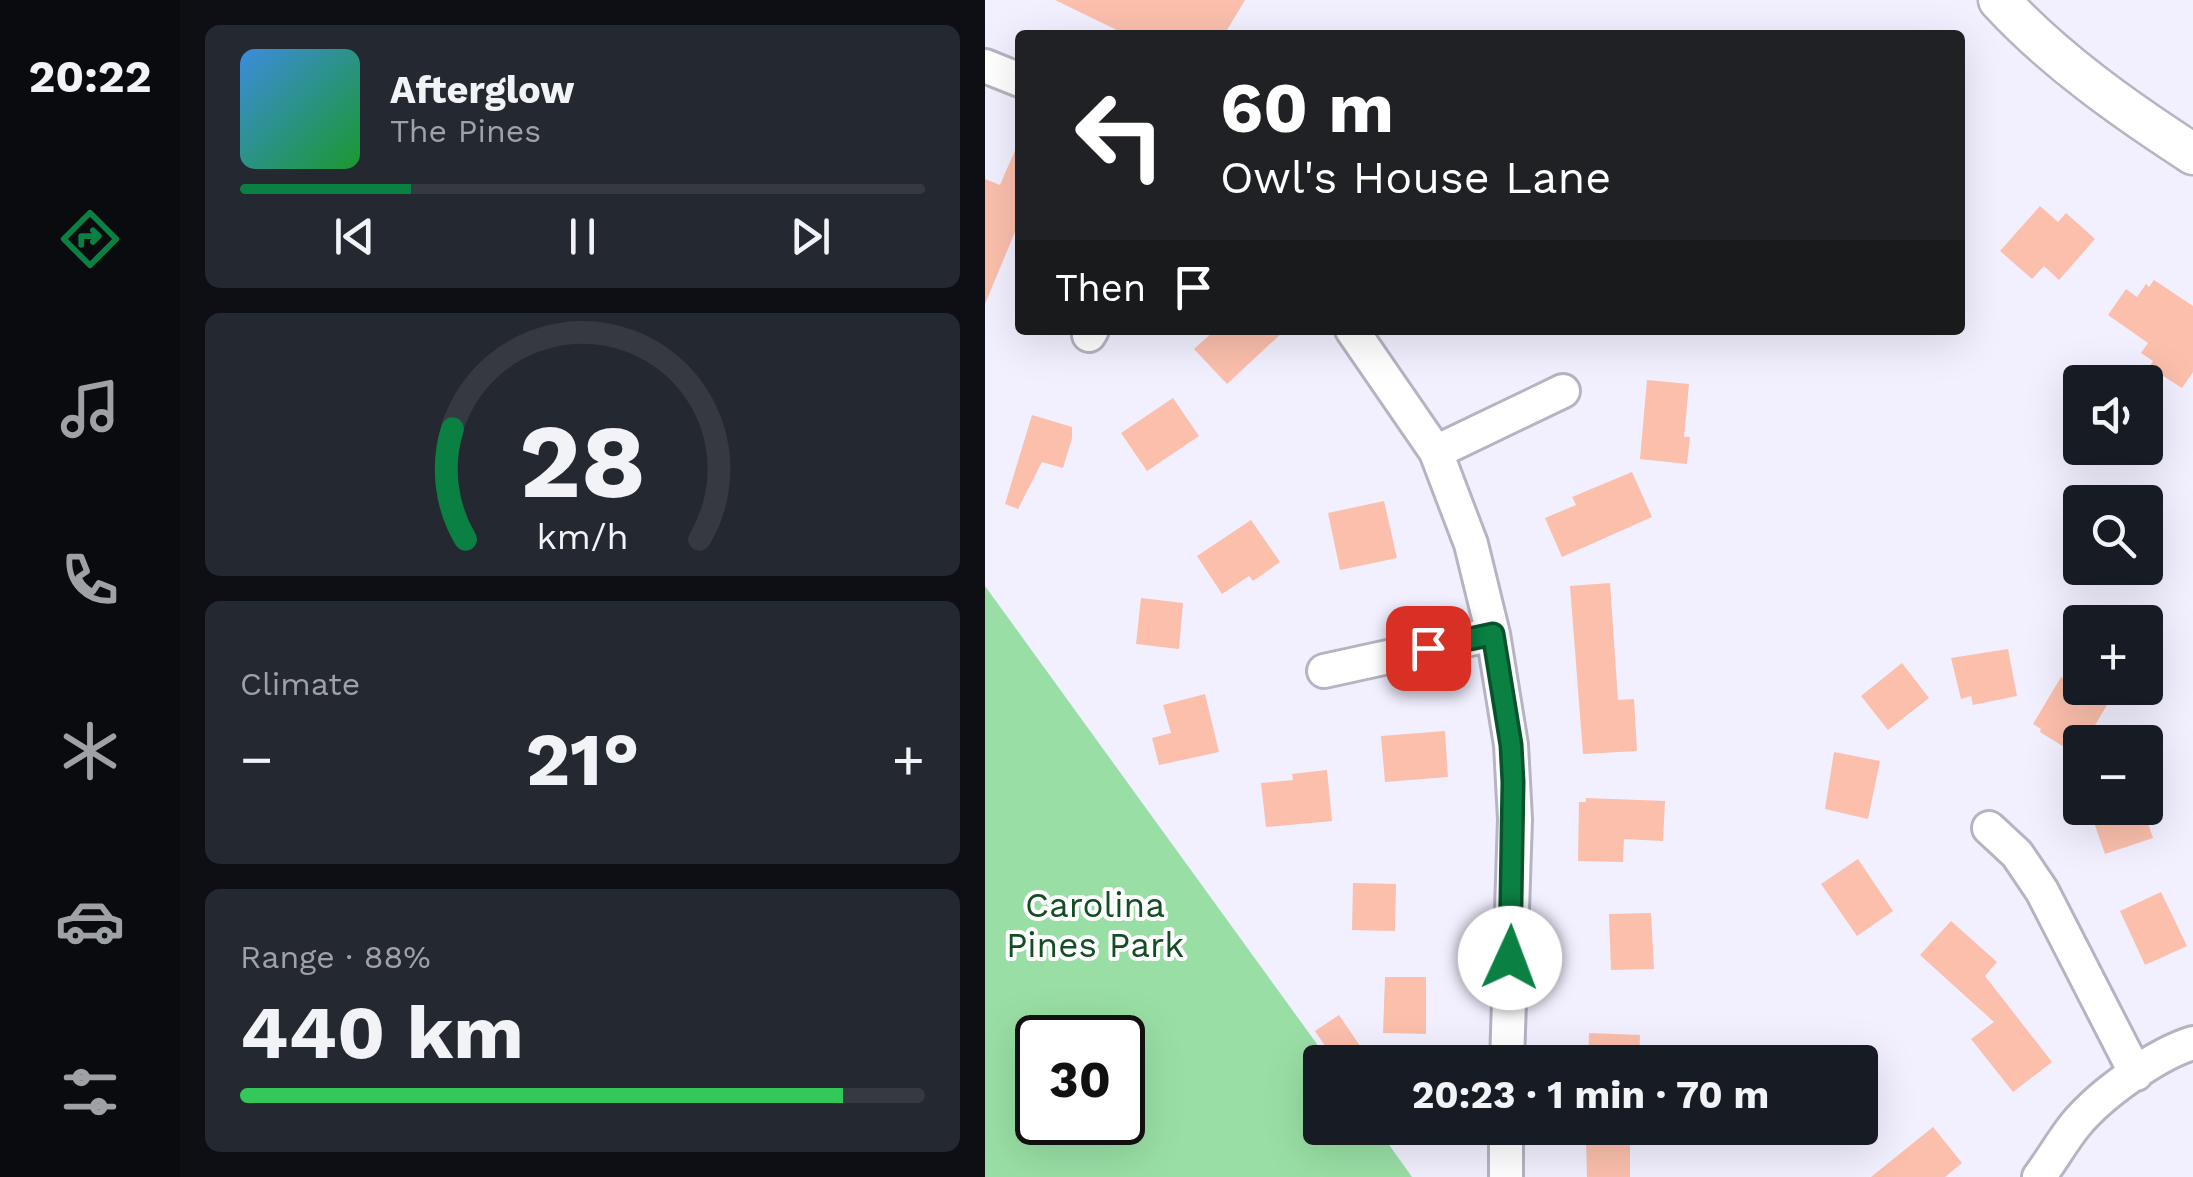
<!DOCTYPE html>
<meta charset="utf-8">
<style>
body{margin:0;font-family:"Work Sans",sans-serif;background:#242831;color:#f1f3f6;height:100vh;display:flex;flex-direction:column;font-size:38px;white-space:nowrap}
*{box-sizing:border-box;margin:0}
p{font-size:32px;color:#9ea1a6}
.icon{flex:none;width:55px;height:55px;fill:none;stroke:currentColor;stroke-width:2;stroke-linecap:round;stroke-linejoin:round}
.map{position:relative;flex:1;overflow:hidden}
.drawer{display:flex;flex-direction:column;gap:25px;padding:25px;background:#0d0f14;width:805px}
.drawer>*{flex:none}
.guide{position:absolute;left:30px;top:30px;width:950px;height:305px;border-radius:10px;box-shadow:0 10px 40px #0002;background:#202124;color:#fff;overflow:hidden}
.buttons{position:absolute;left:1078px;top:365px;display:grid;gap:20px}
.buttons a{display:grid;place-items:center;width:100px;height:100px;border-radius:10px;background:#171b24;box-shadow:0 10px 40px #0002;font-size:50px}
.speed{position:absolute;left:30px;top:1015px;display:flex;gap:20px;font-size:50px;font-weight:700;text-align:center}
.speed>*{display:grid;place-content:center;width:130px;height:130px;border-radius:50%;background:#171b24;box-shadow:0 10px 40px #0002;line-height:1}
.speed .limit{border:5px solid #111;border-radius:15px;background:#fff;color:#111}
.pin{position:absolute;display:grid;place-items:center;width:85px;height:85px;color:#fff;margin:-42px;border-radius:20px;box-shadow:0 5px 15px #0006}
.me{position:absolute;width:110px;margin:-55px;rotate:2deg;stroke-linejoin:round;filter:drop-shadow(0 0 8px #0008)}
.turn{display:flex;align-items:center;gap:35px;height:210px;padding:0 40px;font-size:45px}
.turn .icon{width:130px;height:130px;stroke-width:2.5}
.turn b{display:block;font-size:70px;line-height:85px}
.then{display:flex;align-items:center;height:95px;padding:0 40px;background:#0003;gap:20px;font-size:38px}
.big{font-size:75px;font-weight:700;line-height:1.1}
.drawer .card{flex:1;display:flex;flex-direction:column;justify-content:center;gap:15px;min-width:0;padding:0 35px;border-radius:15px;background:#242831}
.drawer .dial{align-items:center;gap:0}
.dial svg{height:260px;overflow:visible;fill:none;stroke:#363941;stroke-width:7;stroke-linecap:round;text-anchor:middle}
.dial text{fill:#f1f3f6;stroke:none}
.song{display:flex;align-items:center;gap:30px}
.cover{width:120px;height:120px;border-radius:15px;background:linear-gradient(135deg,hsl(210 70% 55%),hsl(130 70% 35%))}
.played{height:10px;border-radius:5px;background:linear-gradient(90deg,#0b8043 25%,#363941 25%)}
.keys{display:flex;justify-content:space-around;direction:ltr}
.heat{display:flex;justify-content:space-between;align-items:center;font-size:55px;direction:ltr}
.charge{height:15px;border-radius:8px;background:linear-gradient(90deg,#34c759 88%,#363941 0)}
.trip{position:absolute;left:318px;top:1045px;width:575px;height:100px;border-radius:10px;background:#171b24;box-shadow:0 10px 40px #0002;font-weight:700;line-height:100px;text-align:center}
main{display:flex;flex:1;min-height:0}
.dock{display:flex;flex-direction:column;width:180px;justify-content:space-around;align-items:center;background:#090b0e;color:#9ea1a6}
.dock .icon{width:70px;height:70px}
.dock .selected{color:#0b8043}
.dock b{font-size:45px;color:#f1f3f6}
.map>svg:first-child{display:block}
</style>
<main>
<nav class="dock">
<b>20:22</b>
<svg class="icon selected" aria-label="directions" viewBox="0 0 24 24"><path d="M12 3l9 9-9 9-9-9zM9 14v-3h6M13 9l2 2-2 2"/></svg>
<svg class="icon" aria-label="music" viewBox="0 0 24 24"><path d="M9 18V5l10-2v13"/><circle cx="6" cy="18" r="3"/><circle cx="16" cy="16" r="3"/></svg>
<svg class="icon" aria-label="phone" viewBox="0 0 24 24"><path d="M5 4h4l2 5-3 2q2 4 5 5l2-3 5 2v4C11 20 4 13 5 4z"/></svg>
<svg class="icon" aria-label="climate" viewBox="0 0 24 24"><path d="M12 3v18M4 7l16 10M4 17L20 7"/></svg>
<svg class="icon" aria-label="car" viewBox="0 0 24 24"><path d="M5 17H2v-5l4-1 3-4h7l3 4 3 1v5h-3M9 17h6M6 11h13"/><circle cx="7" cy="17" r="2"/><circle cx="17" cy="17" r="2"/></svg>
<svg class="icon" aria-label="filters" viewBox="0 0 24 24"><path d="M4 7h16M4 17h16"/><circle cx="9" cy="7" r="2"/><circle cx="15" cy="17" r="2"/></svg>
</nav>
<section class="drawer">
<div class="card">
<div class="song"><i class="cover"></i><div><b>Afterglow</b><p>The Pines</p></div></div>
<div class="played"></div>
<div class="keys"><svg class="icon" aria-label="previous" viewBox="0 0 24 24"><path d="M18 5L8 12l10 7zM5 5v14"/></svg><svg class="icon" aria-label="pause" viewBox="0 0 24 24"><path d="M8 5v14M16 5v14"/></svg><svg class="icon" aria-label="next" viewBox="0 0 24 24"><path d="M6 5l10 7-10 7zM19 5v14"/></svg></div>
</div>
<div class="card dial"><svg viewBox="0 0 100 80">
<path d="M14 69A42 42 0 1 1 86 69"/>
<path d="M14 69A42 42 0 0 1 10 35" stroke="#0b8043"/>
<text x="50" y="56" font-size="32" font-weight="700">28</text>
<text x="50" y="72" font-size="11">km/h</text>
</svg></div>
<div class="card"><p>Climate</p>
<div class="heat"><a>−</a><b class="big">21°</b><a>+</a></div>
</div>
<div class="card"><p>Range · 88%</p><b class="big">440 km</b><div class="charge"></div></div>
</section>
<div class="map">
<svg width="1208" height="1177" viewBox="0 0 1208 1177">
<rect width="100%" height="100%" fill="#f2efff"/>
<path fill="#99dfa5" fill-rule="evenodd" d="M 0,586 L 345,1062 L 335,1062 L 335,1128 L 392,1128 L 427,1177 L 0,1177 ZM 52,1038 L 138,1038 L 138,1122 L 52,1122 Z"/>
<path fill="#fbbfac" d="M 70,0 L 260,0 L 239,35 L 142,35 Z
M 35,139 L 35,220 L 0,304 L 0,179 L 15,185 Z
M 1055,206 L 1073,222 L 1081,213 L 1110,239 L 1074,280 L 1059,266 L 1047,279 L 1015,251 Z
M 1169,280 L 1208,306 L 1208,372 L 1197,388 L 1164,367 L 1168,361 L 1156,353 L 1163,343 L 1123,315 L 1141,289 L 1152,297 L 1161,284 L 1164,287 Z
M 230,330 L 300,330 L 242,384 L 209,349 Z
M 662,380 L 704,384 L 699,437 L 705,437 L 702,464 L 655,459 Z
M 188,398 L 214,436 L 162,471 L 136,433 Z
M 47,415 L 87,427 L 87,438 L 78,468 L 57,462 L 33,509 L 20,504 Z
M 647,472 L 667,517 L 577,557 L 560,518 L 591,505 L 587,497 Z
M 399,501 L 412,558 L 355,570 L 343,513 Z
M 266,520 L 295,562 L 268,581 L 264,576 L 237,594 L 212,556 Z
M 625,583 L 633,700 L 649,699 L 652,751 L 598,754 L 585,586 Z
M 156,598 L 198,603 L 194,649 L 151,644 Z
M 1023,649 L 1032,696 L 988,705 L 986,696 L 976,699 L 966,658 Z
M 917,663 L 944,698 L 903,730 L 876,696 Z
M 1076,677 L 1122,705 L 1100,742 L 1095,742 L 1092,755 L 1055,732 L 1056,729 L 1048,724 Z
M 220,694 L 234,752 L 174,765 L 167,738 L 186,733 L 178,705 Z
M 460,731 L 463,777 L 400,782 L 396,736 Z
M 849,752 L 895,761 L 883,819 L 840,809 Z
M 342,770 L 347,821 L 281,827 L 276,783 L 308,780 L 307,774 Z
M 601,798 L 680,801 L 678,841 L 639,839 L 638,862 L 593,861 L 594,802 L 601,802 Z
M 1104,808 L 1158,808 L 1168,838 L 1120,854 Z
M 873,859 L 908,911 L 872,936 L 836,884 Z
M 368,883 L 411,884 L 410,931 L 367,930 Z
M 1176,892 L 1202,946 L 1160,965 L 1135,911 Z
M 666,913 L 669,969 L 626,970 L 624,914 Z
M 966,921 L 1012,962 L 1000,976 L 1067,1062 L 1028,1092 L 986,1039 L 1009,1022 L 935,955 Z
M 400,977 L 441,977 L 441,1034 L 398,1033 Z
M 354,1015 L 386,1062 L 351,1062 L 330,1031 Z
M 604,1033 L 655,1035 L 654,1062 L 603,1062 Z
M 948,1127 L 977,1163 L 960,1177 L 886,1177 Z
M 601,1140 L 645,1140 L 645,1177 L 602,1177 Z"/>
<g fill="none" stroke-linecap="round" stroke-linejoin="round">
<g stroke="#b6b3c2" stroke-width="38">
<path id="minor" d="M 0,66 L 35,80
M 367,330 L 451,452 L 486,544 L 508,634 L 526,745 L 530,819 L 522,1062
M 104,335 L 107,330
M 451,452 L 578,391
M 339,671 L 508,634
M 1004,828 L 1032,854 L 1057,891 L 1151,1074
M 521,1128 L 521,1177
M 1054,1177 C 1067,1160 1077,1141 1091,1124 C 1115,1095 1171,1054 1208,1043"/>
</g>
<g stroke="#b6b3c2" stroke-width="45">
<path id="tertiary" d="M 1014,0 C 1069,60 1140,110 1208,154"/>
</g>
<use href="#minor" stroke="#fff" stroke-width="32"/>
<use href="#tertiary" stroke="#fff" stroke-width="40"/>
</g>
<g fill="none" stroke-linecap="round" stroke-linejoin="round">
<g stroke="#07532c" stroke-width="25">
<path id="route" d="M 443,648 L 508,634 L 526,745 L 528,782 L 525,958"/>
</g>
<use href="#route" stroke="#0b8043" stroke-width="18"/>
</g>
<g text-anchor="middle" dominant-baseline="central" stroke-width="8" stroke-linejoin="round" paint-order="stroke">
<g font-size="35" fill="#124d23" stroke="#fff">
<text x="110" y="905">Carolina<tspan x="110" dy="40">Pines Park</tspan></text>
</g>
</g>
</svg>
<div class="buttons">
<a><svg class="icon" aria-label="sound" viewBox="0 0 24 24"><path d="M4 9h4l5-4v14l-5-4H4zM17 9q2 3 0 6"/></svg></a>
<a><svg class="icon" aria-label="search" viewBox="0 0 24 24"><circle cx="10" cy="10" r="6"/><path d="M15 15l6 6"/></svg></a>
<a>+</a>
<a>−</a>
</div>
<div class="speed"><div class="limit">30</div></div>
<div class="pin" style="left:443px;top:648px;background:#d93025"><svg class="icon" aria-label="arrive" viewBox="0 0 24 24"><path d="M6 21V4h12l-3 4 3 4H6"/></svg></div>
<svg class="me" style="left:525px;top:958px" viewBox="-20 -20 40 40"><circle r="19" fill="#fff"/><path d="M0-13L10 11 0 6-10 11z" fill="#0b8043"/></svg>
<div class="trip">20:23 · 1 min · 70 m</div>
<div class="guide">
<div class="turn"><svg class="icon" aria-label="left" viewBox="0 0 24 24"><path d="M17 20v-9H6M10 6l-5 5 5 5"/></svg><div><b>60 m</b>Owl's House Lane</div></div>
<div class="then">Then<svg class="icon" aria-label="arrive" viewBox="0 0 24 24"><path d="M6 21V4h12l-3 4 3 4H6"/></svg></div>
</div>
</div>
</main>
